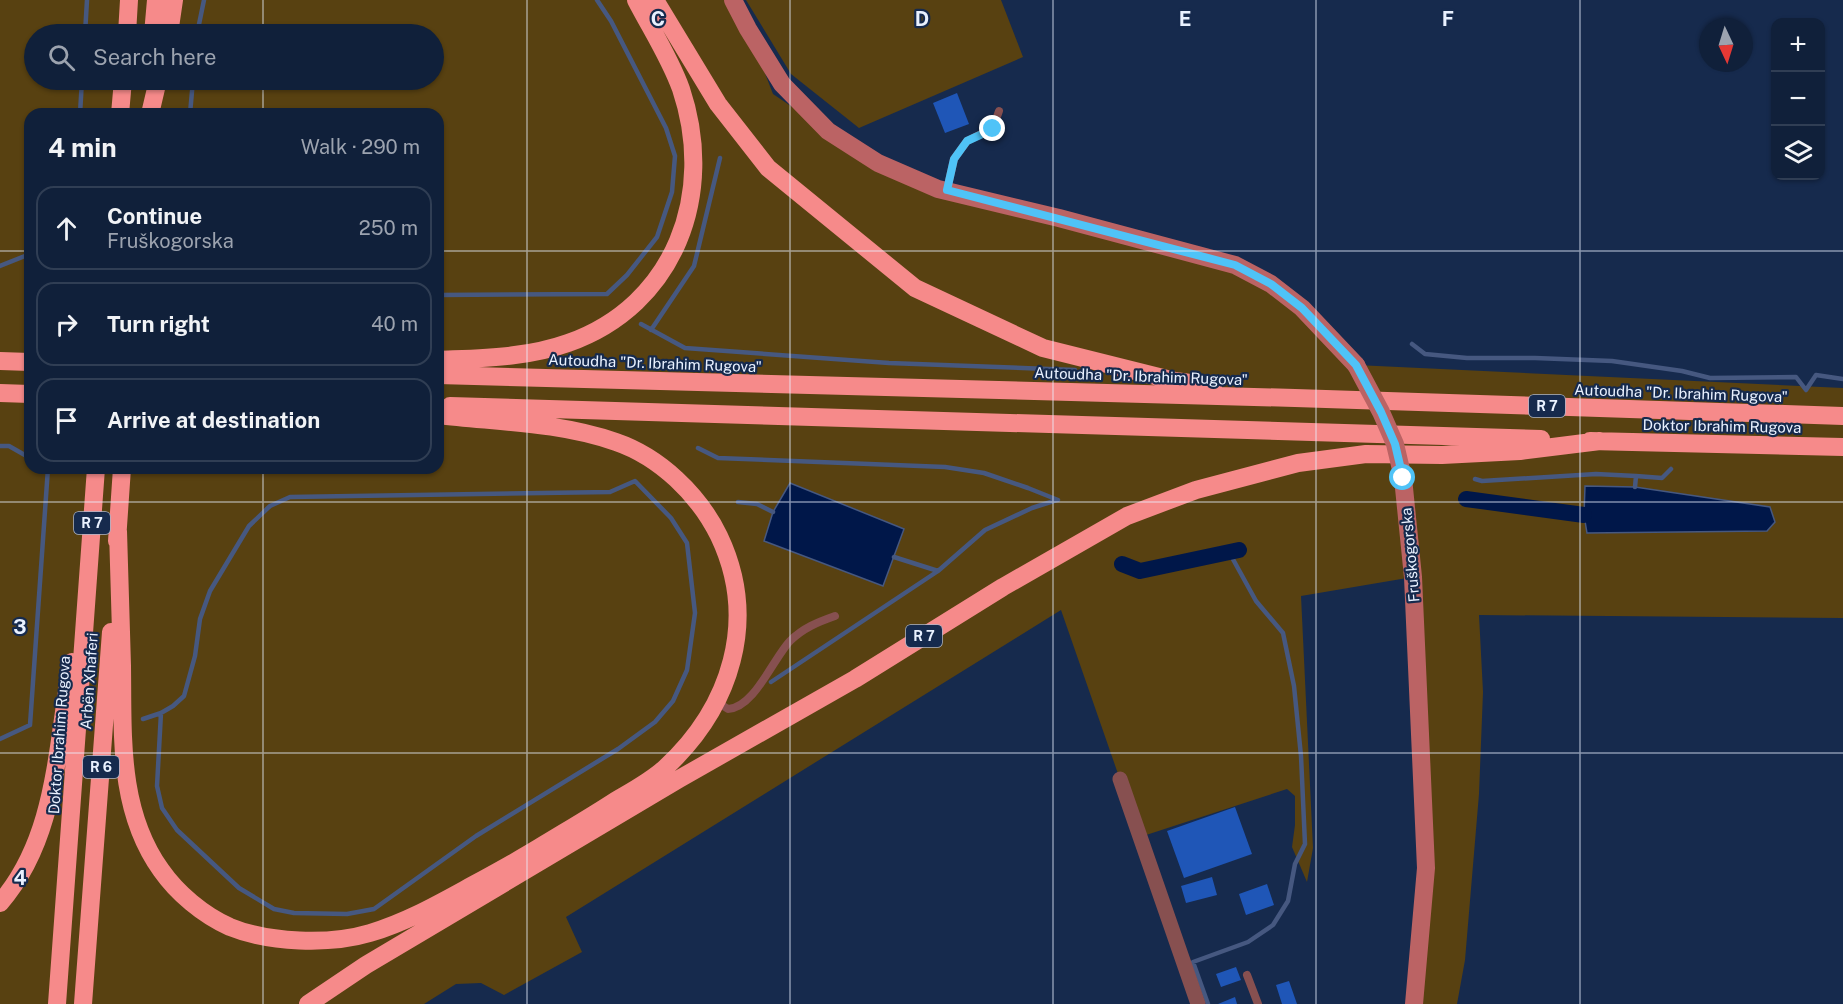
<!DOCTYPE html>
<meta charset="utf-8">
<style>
body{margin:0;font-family:"Public Sans",sans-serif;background:#1e2d45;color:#f1f3f6}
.controls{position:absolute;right:18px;top:18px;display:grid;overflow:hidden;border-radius:12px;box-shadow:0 2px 4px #0004}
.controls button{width:54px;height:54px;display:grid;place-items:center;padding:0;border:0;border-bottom:2px solid #303e54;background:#10203a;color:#f1f3f6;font:30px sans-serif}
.compass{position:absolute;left:1699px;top:18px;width:54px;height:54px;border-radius:50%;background:#10203a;box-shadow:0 2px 4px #0004;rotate:176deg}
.stop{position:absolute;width:18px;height:18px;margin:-14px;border:4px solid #4fc3f7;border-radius:50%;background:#fff}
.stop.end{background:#4fc3f7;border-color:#fff;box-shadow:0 2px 6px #0008}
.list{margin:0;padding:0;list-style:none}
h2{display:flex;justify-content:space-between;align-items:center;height:78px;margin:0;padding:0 24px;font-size:26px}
h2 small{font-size:20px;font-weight:400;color:#9ca3af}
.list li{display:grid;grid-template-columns:39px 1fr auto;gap:18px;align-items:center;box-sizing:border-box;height:84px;margin:0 12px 12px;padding:0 12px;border:2px solid #303e54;border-radius:18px}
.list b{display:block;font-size:22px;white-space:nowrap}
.list p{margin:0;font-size:20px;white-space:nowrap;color:#9ca3af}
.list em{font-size:20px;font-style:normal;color:#9ca3af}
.icon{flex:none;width:33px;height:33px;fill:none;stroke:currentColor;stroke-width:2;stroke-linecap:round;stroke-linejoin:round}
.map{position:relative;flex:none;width:1843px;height:1004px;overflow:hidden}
.search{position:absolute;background:#10203a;box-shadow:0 2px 4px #0004;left:24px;top:24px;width:420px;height:66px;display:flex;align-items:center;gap:15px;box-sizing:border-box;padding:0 21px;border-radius:33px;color:#9ca3af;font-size:22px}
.panel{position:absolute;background:#10203a;box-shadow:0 2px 4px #0004;left:24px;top:108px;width:420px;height:366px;border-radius:18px}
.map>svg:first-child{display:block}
.green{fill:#584111;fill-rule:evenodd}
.water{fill:#001749;stroke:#465880;stroke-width:1.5}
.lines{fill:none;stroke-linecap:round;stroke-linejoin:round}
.stream{stroke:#465880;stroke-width:4.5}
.canal{stroke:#001749;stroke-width:16}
.building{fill:#1f56b7}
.lane{stroke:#875050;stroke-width:8}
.street{stroke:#875050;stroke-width:15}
.secondary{stroke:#bb6364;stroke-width:18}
.highway{stroke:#f68a8a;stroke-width:18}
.secondary-bridge{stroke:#bb6364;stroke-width:18}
.route{stroke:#4fc3f7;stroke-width:8}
.grid{fill:none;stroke:#e9f1ff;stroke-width:1.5;stroke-opacity:0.55}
.labels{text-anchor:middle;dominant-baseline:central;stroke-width:4.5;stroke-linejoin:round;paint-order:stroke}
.shield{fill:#162a4d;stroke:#aab5ca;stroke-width:1.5}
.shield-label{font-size:14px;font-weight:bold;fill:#e9f1ff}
.street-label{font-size:15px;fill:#e9f1ff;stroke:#162a4d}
.grid-label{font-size:20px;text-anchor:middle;font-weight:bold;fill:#e9f1ff;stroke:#162a4d;stroke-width:4.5;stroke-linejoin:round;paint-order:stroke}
</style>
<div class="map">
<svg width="1843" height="1004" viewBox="0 0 1843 1004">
<rect width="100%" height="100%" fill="#162a4d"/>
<path class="green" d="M0,0H733L748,29L773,94L828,131L876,168L1271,284L1356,365L1843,388V618L1479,615L1483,692L1479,794L1465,960L1457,1004H1414L1426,868L1413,577L1301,596L1313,848L1307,882L1292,847L1295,825V796L1287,789L1140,837L1061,610L566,917L582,952L504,995L481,983L456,984L424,1004H0ZM34,34H434V80H34ZM30,114H438V468H30Z
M746,0H1001L1023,57L859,128L791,74Z"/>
<path class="water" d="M790,483L904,529L883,586L764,541L773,512Z
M1585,486L1635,487L1770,507L1775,522L1767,531L1587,533L1584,515Z"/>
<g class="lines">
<path class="stream" d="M85,34L87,0
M197,34L204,0
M80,114L82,80
M190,114L193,80
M0,266L30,254
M438,295L607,294L627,275L657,237L672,192L675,156L666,128L611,21L597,0
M641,324L685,348L889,363L1075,370
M651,330L694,266L720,158
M1412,344L1425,354L1467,358H1535L1612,361L1682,371L1710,378L1796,377L1806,390L1816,375L1843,379
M0,446H9L30,458
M698,448L718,458L945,467L984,473L1028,488L1058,500
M1636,476L1662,478L1671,469
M1475,479L1482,481L1596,474L1636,476L1635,487
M738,502L757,504L773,512
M894,557L938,571L985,530L1032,508L1057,500
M771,682L938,571
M143,719L161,713L173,706L184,696L195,656L200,619L210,591L249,526L270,506L290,497L610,492L635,481L671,518L687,543L695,613L687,670L673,701L655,722L618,749L476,836L374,909L347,914L294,913L274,909L239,888L177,830L162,808L157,786L161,713
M0,739L30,725L48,468
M1208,1004L1193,962L1248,942L1273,925L1288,901L1295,864L1305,844L1301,756L1294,686L1283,633L1256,601L1229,552"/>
<path class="canal" d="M1466,499L1584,515
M1122,564L1140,571L1239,550"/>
</g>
<path class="building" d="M957,93L969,124L945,133L933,103Z
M1235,807L1252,854L1184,878L1167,831Z
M1212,877L1217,895L1186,903L1181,886Z
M1267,884L1274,905L1246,915L1239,894Z
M1236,967L1241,980L1221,987L1216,974Z
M1289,981L1297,1004H1282L1276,985Z
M1235,997L1237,1004H1218Z"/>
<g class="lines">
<path class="lane" d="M947,190L954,159L967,141L993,128L999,111
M717,702L728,709C754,708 773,659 790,641C803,628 818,622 835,616
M1247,975L1258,1004"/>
<path class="street" d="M1120,779L1198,1004"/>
<path class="secondary" d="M733,0L748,29L782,84L828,131L878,163L938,189L1059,218L1235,265L1271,284L1302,308L1356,365
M1403,478L1413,577L1426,868L1414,1004"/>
<path class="highway" d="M655,0L718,104L768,168L915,288L1043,348L1175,381L1213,386
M127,34L129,0
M153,34L156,0
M169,34L174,0
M120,114L123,80
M150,114L158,80
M438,360C482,358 526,358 568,343C676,305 716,193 681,89C670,58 651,29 636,0
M0,361L30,362
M438,375L1295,398L1843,416
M0,393L30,394
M450,406L1541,439
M1590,441L1843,447
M118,531C119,576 121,621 122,666C123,736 118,810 161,870C177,893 203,915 230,927C269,943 330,945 370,933C407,922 440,903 473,885C497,872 521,859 545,844C568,830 592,816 615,801C632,791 651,781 665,768C731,707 759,620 719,536C699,495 660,457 616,442C559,422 497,422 438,415
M117,541L122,468
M0,903C58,836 56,745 72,662
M57,1004L96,468
M83,1004L111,632
M308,1004L366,965L679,779L855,679L1003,587L1127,516L1196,490L1298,463L1366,454L1442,455L1520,451L1600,441"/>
<path class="secondary-bridge" d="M1356,365L1381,412L1395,444L1403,478"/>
</g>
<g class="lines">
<path class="route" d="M993,129L967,141L954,159L947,190L1235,265L1271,284L1302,308L1356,365L1381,412L1395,444L1403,478"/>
</g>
<path class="grid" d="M263,0V34M527,0V1004M790,0V1004M1053,0V1004M1316,0V1004M1580,0V1004M263,80V114M0,251H30M438,251H1843M263,468V1004M0,502H1843M0,753H1843"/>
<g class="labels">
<g class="shield">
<rect x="1529" y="395" width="36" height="22" rx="4.5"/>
<rect x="74" y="512" width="36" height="22" rx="4.5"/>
<rect x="906" y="625" width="36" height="22" rx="4.5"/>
<rect x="83" y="756" width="36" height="22" rx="4.5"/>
</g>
<g class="shield-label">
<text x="1547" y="406">R 7</text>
<text x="92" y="523">R 7</text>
<text x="924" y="636">R 7</text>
<text x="101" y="767">R 6</text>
</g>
<g class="street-label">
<text transform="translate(655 363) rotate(2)">Autoudha "Dr. Ibrahim Rugova"</text>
<text transform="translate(1141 376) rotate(2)">Autoudha "Dr. Ibrahim Rugova"</text>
<text transform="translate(1681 393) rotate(2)">Autoudha "Dr. Ibrahim Rugova"</text>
<text transform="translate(1722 426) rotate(1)">Doktor Ibrahim Rugova</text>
<text transform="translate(1410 555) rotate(-95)">Fruškogorska</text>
<text transform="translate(89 681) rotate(-86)">Arbën Xhaferi</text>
<text transform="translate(59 735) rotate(-86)">Doktor Ibrahim Rugova</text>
</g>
</g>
<g class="grid-label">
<text x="658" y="26">C</text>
<text x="922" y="26">D</text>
<text x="1185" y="26">E</text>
<text x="1448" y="26">F</text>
<text x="20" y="634">3</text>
<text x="20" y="885">4</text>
</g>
</svg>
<div class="controls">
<button>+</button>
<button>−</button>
<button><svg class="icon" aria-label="layers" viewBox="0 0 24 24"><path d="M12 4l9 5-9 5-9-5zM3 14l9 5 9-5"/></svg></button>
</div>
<svg class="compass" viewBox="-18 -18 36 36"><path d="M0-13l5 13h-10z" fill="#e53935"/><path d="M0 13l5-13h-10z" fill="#9ca3af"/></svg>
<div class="stop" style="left:1403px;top:478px"></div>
<div class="stop end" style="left:993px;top:129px"></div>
<div class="search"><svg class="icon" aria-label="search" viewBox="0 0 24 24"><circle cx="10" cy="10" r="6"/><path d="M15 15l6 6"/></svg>Search here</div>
<section class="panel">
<h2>4 min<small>Walk · 290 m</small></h2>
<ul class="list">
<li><svg class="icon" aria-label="ahead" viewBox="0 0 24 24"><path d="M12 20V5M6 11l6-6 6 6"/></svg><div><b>Continue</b><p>Fruškogorska</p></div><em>250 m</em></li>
<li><svg class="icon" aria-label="right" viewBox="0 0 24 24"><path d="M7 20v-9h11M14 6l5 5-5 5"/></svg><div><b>Turn right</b></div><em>40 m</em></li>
<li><svg class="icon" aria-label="arrive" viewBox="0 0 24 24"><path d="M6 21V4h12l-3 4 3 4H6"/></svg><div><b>Arrive at destination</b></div></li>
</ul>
</section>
</div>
